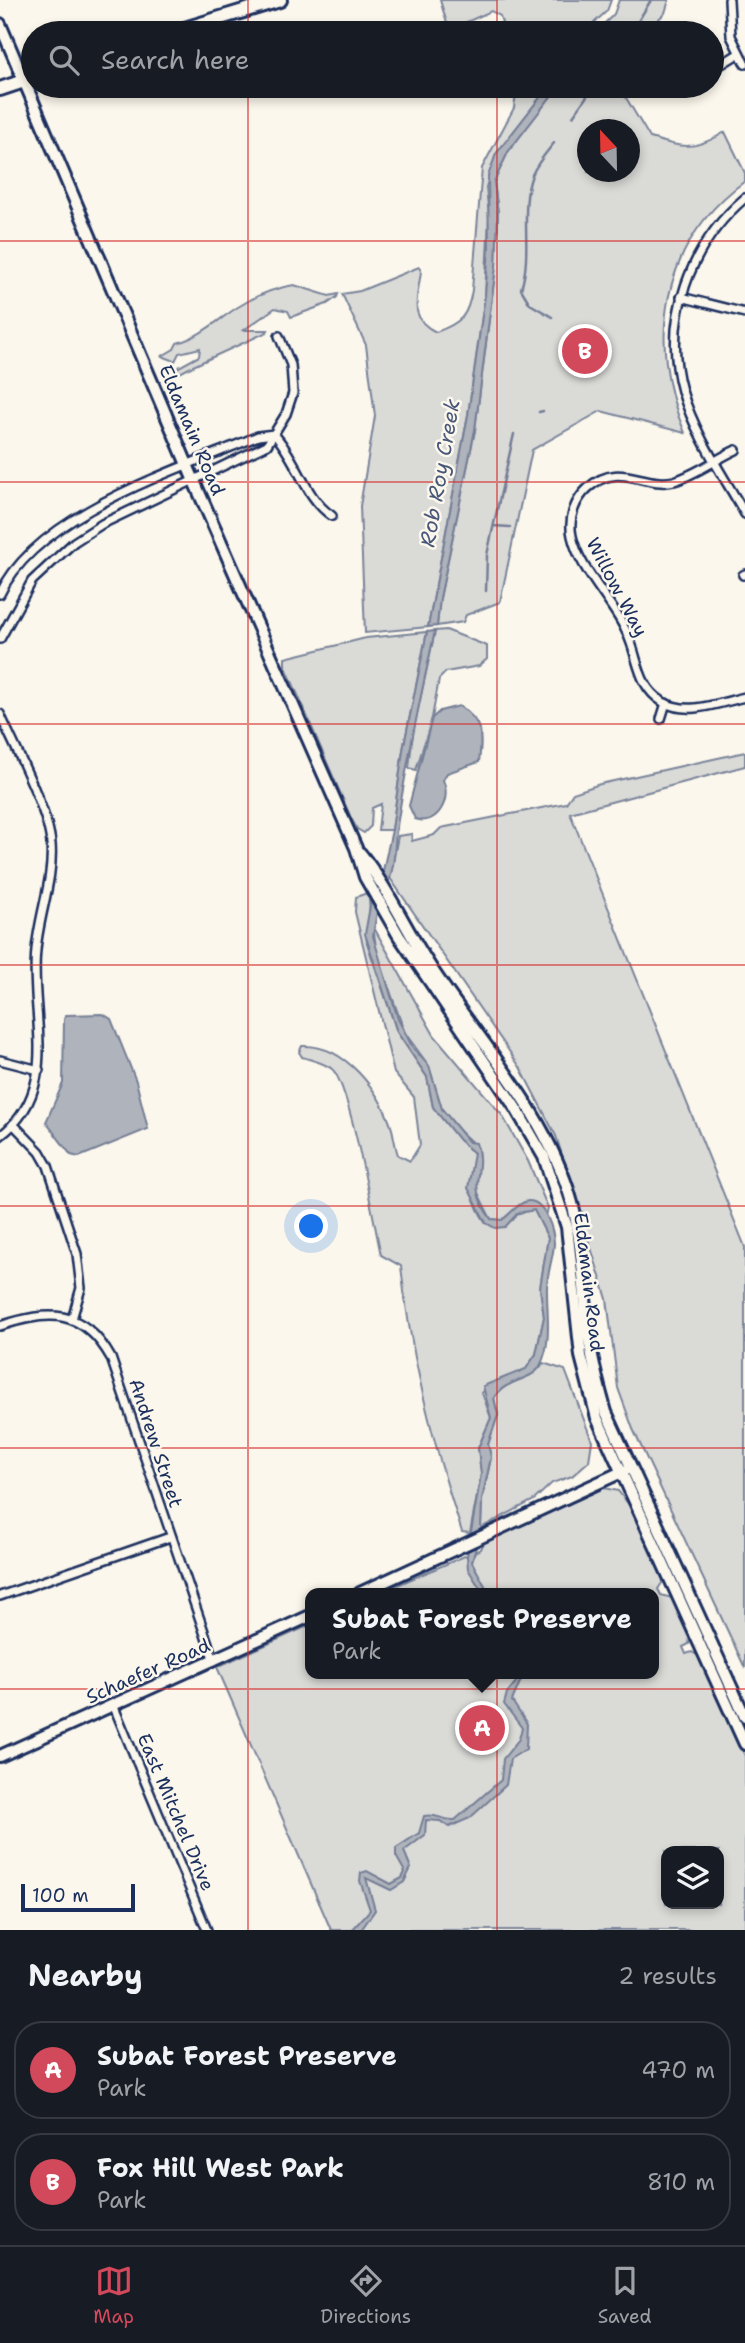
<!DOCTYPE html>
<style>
body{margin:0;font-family:"Shantell Sans",sans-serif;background:#20242c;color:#f1f3f6}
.controls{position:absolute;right:21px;bottom:21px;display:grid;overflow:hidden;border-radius:14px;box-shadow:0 4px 10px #0003}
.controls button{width:63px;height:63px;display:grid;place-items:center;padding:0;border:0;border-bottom:2px solid #363941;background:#171b24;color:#f1f3f6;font:35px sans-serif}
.compass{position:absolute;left:577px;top:119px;width:63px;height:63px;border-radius:50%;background:#171b24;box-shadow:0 4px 10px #0003;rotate:338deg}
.scale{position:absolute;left:21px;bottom:18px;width:114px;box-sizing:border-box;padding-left:7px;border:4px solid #1b2f5e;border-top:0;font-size:19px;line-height:24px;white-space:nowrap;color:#1b2f5e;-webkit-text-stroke:5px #fbf7ec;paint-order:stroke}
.you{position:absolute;left:312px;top:1227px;width:24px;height:24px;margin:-18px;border:5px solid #fff;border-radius:50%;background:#1a73e8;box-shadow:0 0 0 10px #1a73e833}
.badge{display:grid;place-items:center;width:46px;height:46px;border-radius:50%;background:#d1495b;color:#fff;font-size:23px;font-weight:700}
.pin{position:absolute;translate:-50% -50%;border:4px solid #fff;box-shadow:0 2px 7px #0006}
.popup{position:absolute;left:305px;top:1588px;width:354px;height:91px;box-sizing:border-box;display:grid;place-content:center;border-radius:14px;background:#171b24;filter:drop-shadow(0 2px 5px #0005);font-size:23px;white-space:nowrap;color:#9ea1a6}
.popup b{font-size:26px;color:#f1f3f6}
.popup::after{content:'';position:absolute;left:50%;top:100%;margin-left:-14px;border:14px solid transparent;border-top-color:#171b24}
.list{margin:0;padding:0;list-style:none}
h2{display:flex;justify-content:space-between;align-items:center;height:91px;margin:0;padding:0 28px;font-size:30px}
h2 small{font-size:23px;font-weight:400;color:#9ea1a6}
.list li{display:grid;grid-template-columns:46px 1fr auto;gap:21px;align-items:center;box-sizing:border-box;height:98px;margin:0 14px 14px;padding:0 14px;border:2px solid #363941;border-radius:28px}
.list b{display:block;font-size:26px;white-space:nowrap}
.list p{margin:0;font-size:23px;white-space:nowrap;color:#9ea1a6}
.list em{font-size:23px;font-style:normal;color:#9ea1a6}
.icon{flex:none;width:38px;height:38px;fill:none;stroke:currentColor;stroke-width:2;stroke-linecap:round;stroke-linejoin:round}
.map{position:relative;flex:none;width:745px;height:1930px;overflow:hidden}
.search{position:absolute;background:#171b24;box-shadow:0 4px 10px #0003;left:21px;right:21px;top:21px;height:77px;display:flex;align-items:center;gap:18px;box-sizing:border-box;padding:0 24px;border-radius:38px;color:#9ea1a6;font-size:26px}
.sheet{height:315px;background:#171b24}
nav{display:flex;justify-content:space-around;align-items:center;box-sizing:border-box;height:98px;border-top:2px solid #363941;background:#171b24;font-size:19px;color:#9ea1a6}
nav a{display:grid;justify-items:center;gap:4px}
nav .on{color:#d1495b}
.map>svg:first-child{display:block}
.green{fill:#dadad7;stroke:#7a849a;stroke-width:2;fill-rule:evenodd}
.water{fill:#afb3bb;stroke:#747e96;stroke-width:2}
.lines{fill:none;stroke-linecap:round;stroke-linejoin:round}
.stream{stroke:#747e96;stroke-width:2.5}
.street-casing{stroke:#1b2f5e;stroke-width:12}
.secondary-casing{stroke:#1b2f5e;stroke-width:16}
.primary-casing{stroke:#1b2f5e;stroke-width:18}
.street{stroke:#fbf7ec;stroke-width:7}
.secondary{stroke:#fbf7ec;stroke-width:10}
.primary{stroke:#fbf7ec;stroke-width:12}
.grid{fill:none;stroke:#d62828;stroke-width:2;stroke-opacity:0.55}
.labels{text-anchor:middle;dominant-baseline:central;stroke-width:5;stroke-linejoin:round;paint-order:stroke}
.street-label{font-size:19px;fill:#1b2f5e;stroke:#fbf7ec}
.water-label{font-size:21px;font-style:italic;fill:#47577a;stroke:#fbf7ec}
</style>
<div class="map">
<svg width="745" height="1930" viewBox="0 0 745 1930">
<rect width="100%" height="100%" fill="#fbf7ec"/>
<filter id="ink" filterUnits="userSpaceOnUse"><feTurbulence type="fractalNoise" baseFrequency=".0143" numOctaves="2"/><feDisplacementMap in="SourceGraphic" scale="14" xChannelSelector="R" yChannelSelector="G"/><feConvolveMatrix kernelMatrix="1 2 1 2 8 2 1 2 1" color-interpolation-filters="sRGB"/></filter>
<g filter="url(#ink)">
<path class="green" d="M440,0H611L607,11L583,33H505L500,16L491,11L449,30Z
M619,0H669L665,13L644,33H595L614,14Z
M517,86H549L496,154L486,187L489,217L485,295L468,415L428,627L365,633L360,506L375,416L366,345L342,294L360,291L419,267L421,271C418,298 407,318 436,332C461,323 468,316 472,290L482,168L514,108Z
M559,86H619L650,138C684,148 694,151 725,132L745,173V181C661,242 646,343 685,433L601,411L532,450L500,602L466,615L463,622L437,626L440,598L475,430L487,335L496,266L498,213L494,182L508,152ZM588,130H630V172H588Z
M294,285L329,296L338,294L337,297L327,304L291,317L288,311L275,308L244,330H268L267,332L191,367L178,374L177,368L199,356L200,348L179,353L175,361L162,356L174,349L177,343C200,337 219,319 238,307C255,296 274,288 294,285Z
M446,630L487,646V659L479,666L446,672L439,679L432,718L416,770L409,768L413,732L435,631Z
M427,632L403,750L392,830H378L381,804L372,808L371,826L364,833L357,829L351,818L285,665V658L366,638Z
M745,752V766L570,813L745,1247V1668L633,1429L618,1388L607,1299L556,1136L520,1067L390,878L398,836L412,834V841L434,835L441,828L566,803L573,793L600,784Z
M367,893C374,908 364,926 367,943L397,1032L427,1077L433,1107L459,1140L474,1153C475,1185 466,1194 486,1223L513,1220L518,1213L534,1210L548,1238L540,1288L544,1317L536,1354L526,1369L489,1385L482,1393L491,1418L478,1448L481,1474L470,1533L462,1532C434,1447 410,1355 401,1266L381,1255C374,1224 350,1084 332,1069C325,1063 311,1060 302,1057L299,1052L302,1046C345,1044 380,1091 392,1129C394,1137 395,1146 398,1155L410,1161L420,1145L414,1097L394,1073L355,912L356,897Z
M373,926L434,1035L502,1115L528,1161L548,1208L546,1216L536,1204L514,1210L502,1220L491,1219L474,1185L479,1162L478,1148L452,1124L442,1109L429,1066L405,1033L377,954Z
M543,1363L565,1370L592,1441L589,1461L572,1476L552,1483L534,1500L481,1528L482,1500L491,1458L488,1445L498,1415L494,1398C506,1378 532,1382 543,1363Z
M604,1488L618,1491L630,1506L664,1580L658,1589L661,1595L672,1598L690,1638L689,1644L683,1647L686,1654L692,1652L700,1657L745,1756V1930H331L217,1667L310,1625V1674H654V1593H379L481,1549L484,1542ZM666,1851H719V1904H666Z"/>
<path class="water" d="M549,86H559L508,152L494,182L498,213L496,266L487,335L475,430L440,598L437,626L428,627L468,415L485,295L489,249L488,176L496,154Z
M435,631C420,698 406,765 396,833C394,852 395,868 387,886L382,875L392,830L403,750L427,632Z
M459,706C484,721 482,737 479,762L447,773L443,780C452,798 438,827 415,819L409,806L432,718L440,711Z
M371,901L377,912L373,936L398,1019L413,1048L429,1066L442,1109L469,1142L476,1143C487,1173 464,1183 491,1219L502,1220C510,1215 518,1202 528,1201C545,1200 554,1231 554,1244C553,1260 546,1275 547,1292C547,1317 552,1343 540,1366C533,1381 506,1378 494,1398L498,1415L488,1444L491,1457L482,1500L481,1528L472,1562L489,1593H483L468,1569L467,1556L481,1474L478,1448L491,1418L483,1386L526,1369L536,1354L544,1317L540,1288L548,1238L534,1210L518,1213L505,1227L495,1228L486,1223L468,1188L474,1153L459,1140L433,1107L427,1077L397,1032L365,934Z
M103,1014L111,1019L136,1081L148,1129L79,1157L71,1155L46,1122L63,1083L64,1019L66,1015Z
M513,1674L523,1675L512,1701L527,1724L526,1749L510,1759L506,1785L470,1818L449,1827L440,1821L426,1820L425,1835L404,1851L411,1868L404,1882L391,1890L366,1878L375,1910L361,1930H352L370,1910L360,1881L361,1873L367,1871L391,1884L402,1878L405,1872L396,1856V1848L419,1833L424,1816C436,1813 443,1821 455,1820L501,1780L503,1759L519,1739L522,1728L504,1704L507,1693L516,1682Z"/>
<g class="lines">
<path class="stream" d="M631,33L651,0
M573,116L594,86
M552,317L530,304L521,289C533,252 519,210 532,175C537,163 546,153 554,143
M539,412L543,411
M494,526L510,527
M486,591L487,555L514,434"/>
<defs>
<path id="street" d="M729,0L731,36L745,64
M712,70L738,54
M745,198C690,245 662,320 682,391C695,435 723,475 745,514
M681,297L745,313
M274,434C298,460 304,497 332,516
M736,450C716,459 695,475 674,481C643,488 619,460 588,488C575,500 568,518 572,536C580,573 618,605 631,643C639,665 640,688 663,702C688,716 718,703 745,697
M743,575L745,574
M0,594C37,513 181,469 258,436L274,434
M0,639L32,581L74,542L102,524L267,445L286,414L293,393L291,365L279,336
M0,714C14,746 49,812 51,844C54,878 39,915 36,950C29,1014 63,1089 0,1136
M661,719L666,703
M0,1060L39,1070
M13,1124L40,1152L48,1166L77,1254L81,1288L72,1319
M0,1326C49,1310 83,1308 111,1358L214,1661
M0,1596L170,1537
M114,1707L207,1930"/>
<path id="secondary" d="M0,24L194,481L356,848L365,877L399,936L515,1107L544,1157L567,1227L581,1356L597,1418L745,1744
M360,853C389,889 407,932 433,971C482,1045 548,1115 572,1203C583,1244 583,1287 588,1329C591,1358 598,1385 606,1412L745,1717
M360,1593L626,1470
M0,1756L310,1616"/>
<path id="primary" d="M171,33L280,0
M0,89L33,78"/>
</defs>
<use href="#street" class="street-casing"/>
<use href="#secondary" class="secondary-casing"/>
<use href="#primary" class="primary-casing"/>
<use href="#street" class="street"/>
<use href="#secondary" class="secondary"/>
<use href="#primary" class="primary"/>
</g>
</g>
<path class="grid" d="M248,0V33M497,0V33M248,86V1930M497,86V1930M0,241H745M0,482H745M0,724H745M0,965H745M0,1206H745M0,1448H745M0,1689H745"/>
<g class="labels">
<g class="street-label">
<text transform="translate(192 430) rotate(67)">Eldamain Road</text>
<text transform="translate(617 587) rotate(62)">Willow Way</text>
<text transform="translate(589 1282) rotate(83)">Eldamain Road</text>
<text transform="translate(156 1443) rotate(72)">Andrew Street</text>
<text transform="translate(148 1671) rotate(-24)">Schaefer Road</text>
<text transform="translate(176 1812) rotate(67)">East Mitchel Drive</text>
</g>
<g class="water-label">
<text transform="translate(440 473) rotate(-80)">Rob Roy Creek</text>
</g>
</g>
</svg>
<div class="controls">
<button><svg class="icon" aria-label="layers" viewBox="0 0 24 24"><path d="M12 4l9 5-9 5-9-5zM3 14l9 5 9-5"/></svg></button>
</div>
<svg class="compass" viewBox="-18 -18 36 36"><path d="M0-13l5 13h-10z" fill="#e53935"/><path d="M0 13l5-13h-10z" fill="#9ea1a6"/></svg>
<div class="scale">100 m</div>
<div class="you"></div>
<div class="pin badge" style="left:482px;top:1728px">A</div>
<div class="popup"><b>Subat Forest Preserve</b>Park</div>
<div class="pin badge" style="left:585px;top:351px">B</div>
<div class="search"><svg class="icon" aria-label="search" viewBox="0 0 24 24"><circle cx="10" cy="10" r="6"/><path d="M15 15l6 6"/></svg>Search here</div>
</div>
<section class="sheet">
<h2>Nearby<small>2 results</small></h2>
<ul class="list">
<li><span class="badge">A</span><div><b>Subat Forest Preserve</b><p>Park</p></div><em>470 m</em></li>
<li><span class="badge">B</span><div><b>Fox Hill West Park</b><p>Park</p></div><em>810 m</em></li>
</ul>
</section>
<nav>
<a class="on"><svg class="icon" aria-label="map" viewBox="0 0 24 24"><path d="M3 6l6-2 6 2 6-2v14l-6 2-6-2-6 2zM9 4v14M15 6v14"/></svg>Map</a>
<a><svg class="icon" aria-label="directions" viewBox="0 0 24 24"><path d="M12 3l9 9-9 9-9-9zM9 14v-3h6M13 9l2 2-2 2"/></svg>Directions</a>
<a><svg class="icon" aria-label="saved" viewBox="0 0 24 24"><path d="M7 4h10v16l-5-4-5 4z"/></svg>Saved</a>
</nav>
